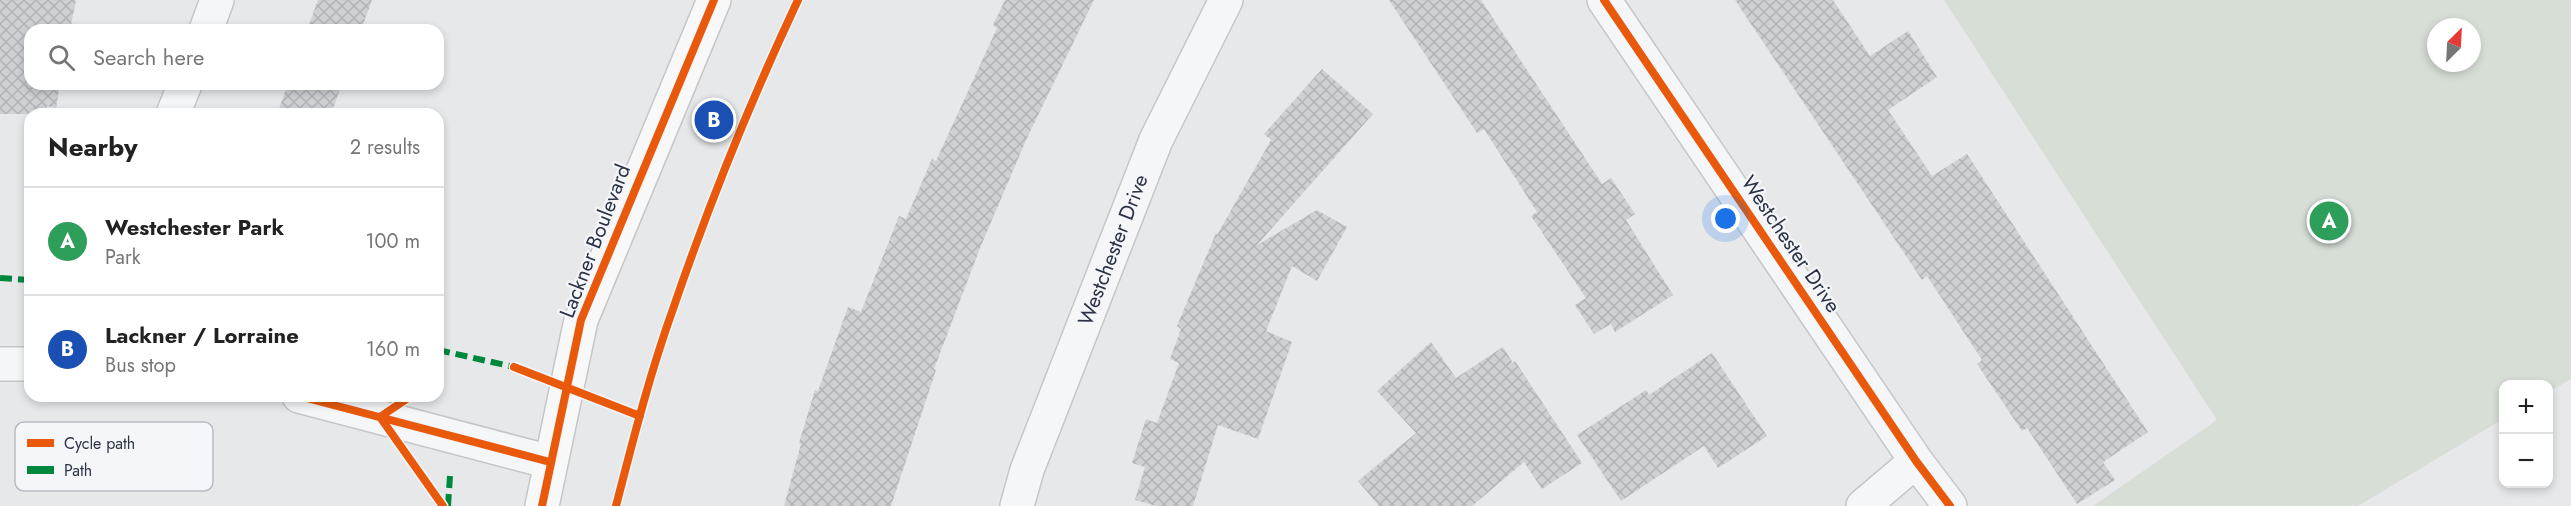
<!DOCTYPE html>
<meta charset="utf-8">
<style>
body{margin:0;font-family:Jost,sans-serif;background:#f2f2f2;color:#222}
.controls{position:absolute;right:18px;bottom:18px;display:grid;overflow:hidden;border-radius:12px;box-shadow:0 3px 9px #0003}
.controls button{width:54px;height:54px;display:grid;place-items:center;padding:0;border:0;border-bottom:2px solid #e0e0e0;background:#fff;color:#222;font:30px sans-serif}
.compass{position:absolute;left:2427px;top:18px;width:54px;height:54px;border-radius:50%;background:#fff;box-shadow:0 3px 9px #0003;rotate:24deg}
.you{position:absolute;left:1726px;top:219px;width:21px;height:21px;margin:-15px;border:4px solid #fff;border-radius:50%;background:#1a73e8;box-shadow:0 0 0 9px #1a73e833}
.badge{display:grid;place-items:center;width:39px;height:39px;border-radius:50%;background:#6c737f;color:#fff;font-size:20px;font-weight:700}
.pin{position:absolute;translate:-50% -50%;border:3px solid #fff;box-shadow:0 2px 6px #0006}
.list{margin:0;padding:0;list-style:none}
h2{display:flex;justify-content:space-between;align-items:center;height:78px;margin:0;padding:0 24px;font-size:26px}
h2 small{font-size:20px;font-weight:400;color:#767676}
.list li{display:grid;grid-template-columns:39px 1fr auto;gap:18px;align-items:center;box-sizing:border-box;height:108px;padding:0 24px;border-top:2px solid #e0e0e0}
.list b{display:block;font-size:22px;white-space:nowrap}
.list p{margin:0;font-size:20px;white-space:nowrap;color:#767676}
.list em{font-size:20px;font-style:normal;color:#767676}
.icon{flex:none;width:33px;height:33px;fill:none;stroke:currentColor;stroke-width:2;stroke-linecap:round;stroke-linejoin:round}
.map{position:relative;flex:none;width:2571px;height:506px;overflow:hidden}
.search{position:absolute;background:#fff;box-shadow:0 3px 9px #0003;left:24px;top:24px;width:420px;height:66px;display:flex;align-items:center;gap:15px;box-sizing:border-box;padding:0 21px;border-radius:18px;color:#767676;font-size:22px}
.panel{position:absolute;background:#fff;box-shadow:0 3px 9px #0003;left:24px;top:108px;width:420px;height:294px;border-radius:18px}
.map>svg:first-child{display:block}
.park{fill:#d6ded6;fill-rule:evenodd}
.building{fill:url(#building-cross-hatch)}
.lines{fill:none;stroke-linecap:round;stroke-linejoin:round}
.minor-casing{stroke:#c4c6c8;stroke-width:36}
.tertiary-casing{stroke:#c4c6c8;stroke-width:36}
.secondary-casing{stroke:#c4c6c8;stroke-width:36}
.minor{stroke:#f5f6f7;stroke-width:33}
.tertiary{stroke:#f5f6f7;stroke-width:33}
.secondary{stroke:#f8f8f8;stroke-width:33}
.quiet{stroke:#00873e;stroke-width:6;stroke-dasharray:12 6;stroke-linecap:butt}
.cycleway-casing{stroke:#f4f6f9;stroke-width:11}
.cycleway{stroke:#e8590c;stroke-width:8}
.labels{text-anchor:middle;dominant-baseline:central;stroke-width:4.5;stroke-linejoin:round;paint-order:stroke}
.street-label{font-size:21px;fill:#2b3445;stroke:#f4f6f9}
.key{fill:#f4f6f9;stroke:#b8bcc3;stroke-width:1.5}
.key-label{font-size:16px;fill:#2b3445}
</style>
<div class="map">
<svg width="2571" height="506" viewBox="0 0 2571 506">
<defs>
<pattern id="building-cross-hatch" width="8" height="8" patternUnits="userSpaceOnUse" patternTransform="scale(1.5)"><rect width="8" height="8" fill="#ced0d3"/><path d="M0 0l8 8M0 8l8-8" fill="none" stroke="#b1b3b6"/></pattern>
</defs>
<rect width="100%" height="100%" fill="#e6e8ea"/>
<path class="park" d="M1944,0H2571V379L2549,392L2548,384H2504L2503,419L2358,506H2093L2217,420ZM2436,27H2472V63H2436Z"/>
<path class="building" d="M0,0H76L70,30H30V84H60L56,108L47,106L45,114H0Z
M318,0H372L361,30H307Z
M1005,0H1094L1027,138L980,248L934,369L936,370L891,506H784L801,444L799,443L815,390L818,391L848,307L861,312L899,216L906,219L932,159L936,161L997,28L993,25Z
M1389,0H1481L1602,184L1611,178L1635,214L1626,220L1673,295L1615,332L1611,324L1594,334L1575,305L1586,298L1531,216L1537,212L1484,129L1477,133Z
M1735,0H1833L1870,56L1908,31L1937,77L1888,110L1932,176L1967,154L2148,432L2103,462L2115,480L2077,504L2027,428L2022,431L1977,364L1982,360L1927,276L1922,280Z
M1322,69L1373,114L1257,245L1317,210L1347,227L1317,281L1292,266L1266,331L1292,342L1258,439L1218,425L1193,506H1156L1135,500L1145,467L1132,463L1146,419L1157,423L1179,363L1170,359L1181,329L1177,326L1216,233L1217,235L1271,140L1264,134Z
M288,84H342L331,114H277Z
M1431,342L1456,378L1503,347L1513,363L1515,361L1582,463L1542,489L1524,462L1472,506H1379L1358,481L1416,433L1377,391Z
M1712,353L1767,436L1718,468L1704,446L1621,501L1577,435L1646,390L1649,395Z"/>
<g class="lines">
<defs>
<path id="minor" d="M1604,0L1916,461L1950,506
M206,30L217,0
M173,114L185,84
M1017,506L1027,470L1156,140L1226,0
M1863,506L1916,461"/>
<path id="tertiary" d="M0,364H30
M299,396L550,462"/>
<path id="secondary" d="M542,506L581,320L714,0"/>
</defs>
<use href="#minor" class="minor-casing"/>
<use href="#tertiary" class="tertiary-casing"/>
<use href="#secondary" class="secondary-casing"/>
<use href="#minor" class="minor"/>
<use href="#tertiary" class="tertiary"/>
<use href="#secondary" class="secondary"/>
<path class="quiet" d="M0,278L30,280
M438,350L514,367
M448,506L450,476"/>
<defs>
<path id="cycleway" d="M1604,0L1916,461L1950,506
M514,367L640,416
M299,396L550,462
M411,396L380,417L443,506
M542,506L581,320L714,0
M616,506C633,440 650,373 673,309C709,204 751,100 798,0"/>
</defs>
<use href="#cycleway" class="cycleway-casing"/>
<use href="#cycleway" class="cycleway"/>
</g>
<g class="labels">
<g class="street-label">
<text transform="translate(595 241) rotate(-69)">Lackner Boulevard</text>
<text transform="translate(1791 244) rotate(56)">Westchester Drive</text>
<text transform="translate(1113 250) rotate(-69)">Westchester Drive</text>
</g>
</g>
<rect x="15" y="422" width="198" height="69" rx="9" class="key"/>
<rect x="27" y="439" width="27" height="8" fill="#e8590c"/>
<rect x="27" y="466" width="27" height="8" fill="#00873e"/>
<g class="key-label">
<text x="64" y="449">Cycle path</text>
<text x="64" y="476">Path</text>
</g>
</svg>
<div class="controls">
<button>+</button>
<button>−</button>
</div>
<svg class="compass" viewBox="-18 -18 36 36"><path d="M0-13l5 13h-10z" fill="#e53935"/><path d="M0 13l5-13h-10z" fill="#767676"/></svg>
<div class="you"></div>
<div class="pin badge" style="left:2329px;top:221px;background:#2e9e5b">A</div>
<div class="pin badge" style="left:714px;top:120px;background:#1a4fb4">B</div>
<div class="search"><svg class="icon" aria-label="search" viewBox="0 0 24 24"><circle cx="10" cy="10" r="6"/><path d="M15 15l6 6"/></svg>Search here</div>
<section class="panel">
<h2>Nearby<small>2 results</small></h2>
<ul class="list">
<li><span class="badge" style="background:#2e9e5b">A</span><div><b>Westchester Park</b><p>Park</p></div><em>100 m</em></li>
<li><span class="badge" style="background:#1a4fb4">B</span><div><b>Lackner / Lorraine</b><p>Bus stop</p></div><em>160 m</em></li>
</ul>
</section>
</div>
